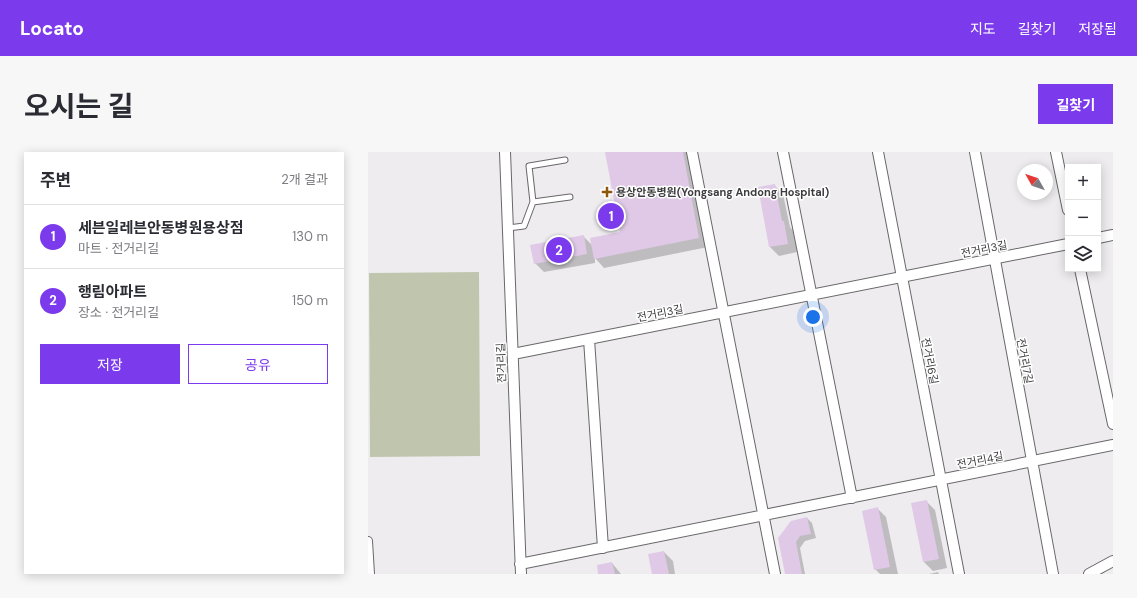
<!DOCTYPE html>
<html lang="ko">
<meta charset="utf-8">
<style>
body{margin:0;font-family:"DM Sans","Noto Sans KR",sans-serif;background:#f7f7f7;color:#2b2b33}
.controls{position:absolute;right:12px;top:12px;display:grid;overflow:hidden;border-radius:0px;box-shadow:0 2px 10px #0003}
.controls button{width:36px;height:36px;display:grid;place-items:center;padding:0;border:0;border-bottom:1px solid #e1e1e2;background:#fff;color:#2b2b33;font:20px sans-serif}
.compass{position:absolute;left:649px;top:12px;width:36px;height:36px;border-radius:50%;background:#fff;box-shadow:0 2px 10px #0003;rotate:310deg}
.you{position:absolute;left:445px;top:165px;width:14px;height:14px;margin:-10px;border:3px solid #fff;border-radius:50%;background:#1a73e8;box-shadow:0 0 0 6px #1a73e833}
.badge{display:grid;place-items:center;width:26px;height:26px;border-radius:50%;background:#7c3aed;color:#fff;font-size:13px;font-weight:700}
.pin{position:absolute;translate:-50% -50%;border:2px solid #fff;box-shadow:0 1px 4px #0006}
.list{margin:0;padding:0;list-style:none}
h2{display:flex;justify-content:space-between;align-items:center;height:52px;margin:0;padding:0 16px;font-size:17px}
h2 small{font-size:13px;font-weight:400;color:#7c7c81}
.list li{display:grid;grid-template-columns:26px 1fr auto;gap:12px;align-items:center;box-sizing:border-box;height:64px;padding:0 16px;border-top:1px solid #e1e1e2}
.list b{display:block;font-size:15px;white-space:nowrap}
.list p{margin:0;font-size:13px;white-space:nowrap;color:#7c7c81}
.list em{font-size:13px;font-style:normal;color:#7c7c81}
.actions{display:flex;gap:8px;padding:12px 16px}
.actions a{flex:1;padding:9px 0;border:1px solid #7c3aed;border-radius:0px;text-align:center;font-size:14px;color:#7c3aed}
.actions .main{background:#7c3aed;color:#fff}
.icon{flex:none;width:22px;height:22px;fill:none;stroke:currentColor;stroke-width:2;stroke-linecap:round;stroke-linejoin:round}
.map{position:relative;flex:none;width:745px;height:422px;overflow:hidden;border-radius:0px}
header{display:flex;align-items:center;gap:24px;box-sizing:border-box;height:56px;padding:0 20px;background:#7c3aed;color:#fff}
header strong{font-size:19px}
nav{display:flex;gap:22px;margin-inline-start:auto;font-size:14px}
.intro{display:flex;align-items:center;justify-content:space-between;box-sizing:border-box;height:96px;padding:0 24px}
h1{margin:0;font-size:28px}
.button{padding:10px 18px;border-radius:0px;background:#7c3aed;color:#fff;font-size:14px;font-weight:700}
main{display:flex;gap:24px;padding:0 24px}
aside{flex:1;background:#fff;border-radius:0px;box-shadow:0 2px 10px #0003}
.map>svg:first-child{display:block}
.green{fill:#c0c6ae}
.shadow{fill:#0003}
.building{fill:#dfc9e7}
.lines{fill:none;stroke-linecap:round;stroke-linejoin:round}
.service-casing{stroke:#69676a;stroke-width:7}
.pedestrian-casing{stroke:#69676a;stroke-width:10}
.minor-casing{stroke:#69676a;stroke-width:12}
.service{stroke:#fff;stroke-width:5}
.pedestrian{stroke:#fff;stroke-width:8}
.minor{stroke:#fff;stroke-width:10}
.poi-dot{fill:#8e570d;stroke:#fff;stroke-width:1.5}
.labels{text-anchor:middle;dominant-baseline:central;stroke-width:3;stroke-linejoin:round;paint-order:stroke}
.poi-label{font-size:11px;font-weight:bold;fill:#3c3b3d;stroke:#fff;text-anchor:start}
.street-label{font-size:11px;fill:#3c3b3d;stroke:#fff}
</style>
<header>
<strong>Locato</strong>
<nav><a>지도</a><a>길찾기</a><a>저장됨</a></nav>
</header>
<div class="intro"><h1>오시는 길</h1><a class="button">길찾기</a></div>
<main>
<aside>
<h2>주변<small>2개 결과</small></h2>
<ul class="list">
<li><span class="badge">1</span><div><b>세븐일레븐안동병원용상점</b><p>마트 · 전거리길</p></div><em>130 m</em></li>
<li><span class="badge">2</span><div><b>행림아파트</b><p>장소 · 전거리길</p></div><em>150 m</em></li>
</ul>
<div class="actions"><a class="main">저장</a><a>공유</a></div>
</aside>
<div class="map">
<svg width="745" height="422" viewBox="0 0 745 422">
<rect width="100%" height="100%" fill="#eeecef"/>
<path class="green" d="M111,120L112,304L2,305L1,121Z"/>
<path class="shadow" d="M238,0H321L340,95L236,116L227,106V111L176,120L167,111L215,84L224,93L253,81Z
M406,33L415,42L422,75L425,79L429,100L411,104L402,95Z
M558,349L567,358L579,416L565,419L556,410Z
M509,356L518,365L530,422H512L507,417Z
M439,366L444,371L448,386L437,389L432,396L437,422H418L411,387Z
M296,400L305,409L307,422H285Z
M244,411L253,422H231Z
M570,420L571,422H561Z"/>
<path class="building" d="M237,0H315L331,86L226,107L222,86L252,80Z
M407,32L414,69H416L420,92L401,95L390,35Z
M216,83L219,102L166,112L162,93Z
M559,348L571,407L555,410L543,351Z
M510,355L522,415L506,418L494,359Z
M439,365L443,382L432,384L428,390L434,422H417L410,386L423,369Z
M296,399L301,422H284L280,402Z
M244,410L247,422H230L229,413Z"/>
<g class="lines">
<defs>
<path id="service" d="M165,50L202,45
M140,76L156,74L165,50L161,14L197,8"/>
<path id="pedestrian" d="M0,389L2,422"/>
<path id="minor" d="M137,0L153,422
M324,0L407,422
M415,0L484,346
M510,0L591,422
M607,0L685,422
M688,0L700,58
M730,86L745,83
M712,117L745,272
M221,187L235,396
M145,202L700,92
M152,412L745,293
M721,422L745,409"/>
</defs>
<use href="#service" class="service-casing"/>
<use href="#pedestrian" class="pedestrian-casing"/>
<use href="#minor" class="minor-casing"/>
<use href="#service" class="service"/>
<use href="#pedestrian" class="pedestrian"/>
<use href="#minor" class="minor"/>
</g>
<path class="poi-dot" d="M237 34h4v4h4v4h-4v4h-4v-4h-4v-4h4z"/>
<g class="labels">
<g class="poi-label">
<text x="248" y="40">용상안동병원(Yongsang Andong Hospital)</text>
</g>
<g class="street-label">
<text transform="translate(616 97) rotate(-11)">전거리3길</text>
<text transform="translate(292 161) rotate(-11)">전거리3길</text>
<text transform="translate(562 209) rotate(79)">전거리6길</text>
<text transform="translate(657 209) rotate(79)">전거리7길</text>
<text transform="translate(133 211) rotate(-92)">전거리길</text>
<text transform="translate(612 308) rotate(-11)">전거리4길</text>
</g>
</g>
</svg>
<div class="controls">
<button>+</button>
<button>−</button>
<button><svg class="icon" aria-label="layers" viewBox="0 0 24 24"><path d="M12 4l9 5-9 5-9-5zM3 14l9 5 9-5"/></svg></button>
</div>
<svg class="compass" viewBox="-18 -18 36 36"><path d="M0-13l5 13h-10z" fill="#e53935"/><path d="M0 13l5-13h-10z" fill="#7c7c81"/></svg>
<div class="you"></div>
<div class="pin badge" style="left:243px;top:64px">1</div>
<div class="pin badge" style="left:191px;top:98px">2</div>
</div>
</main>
